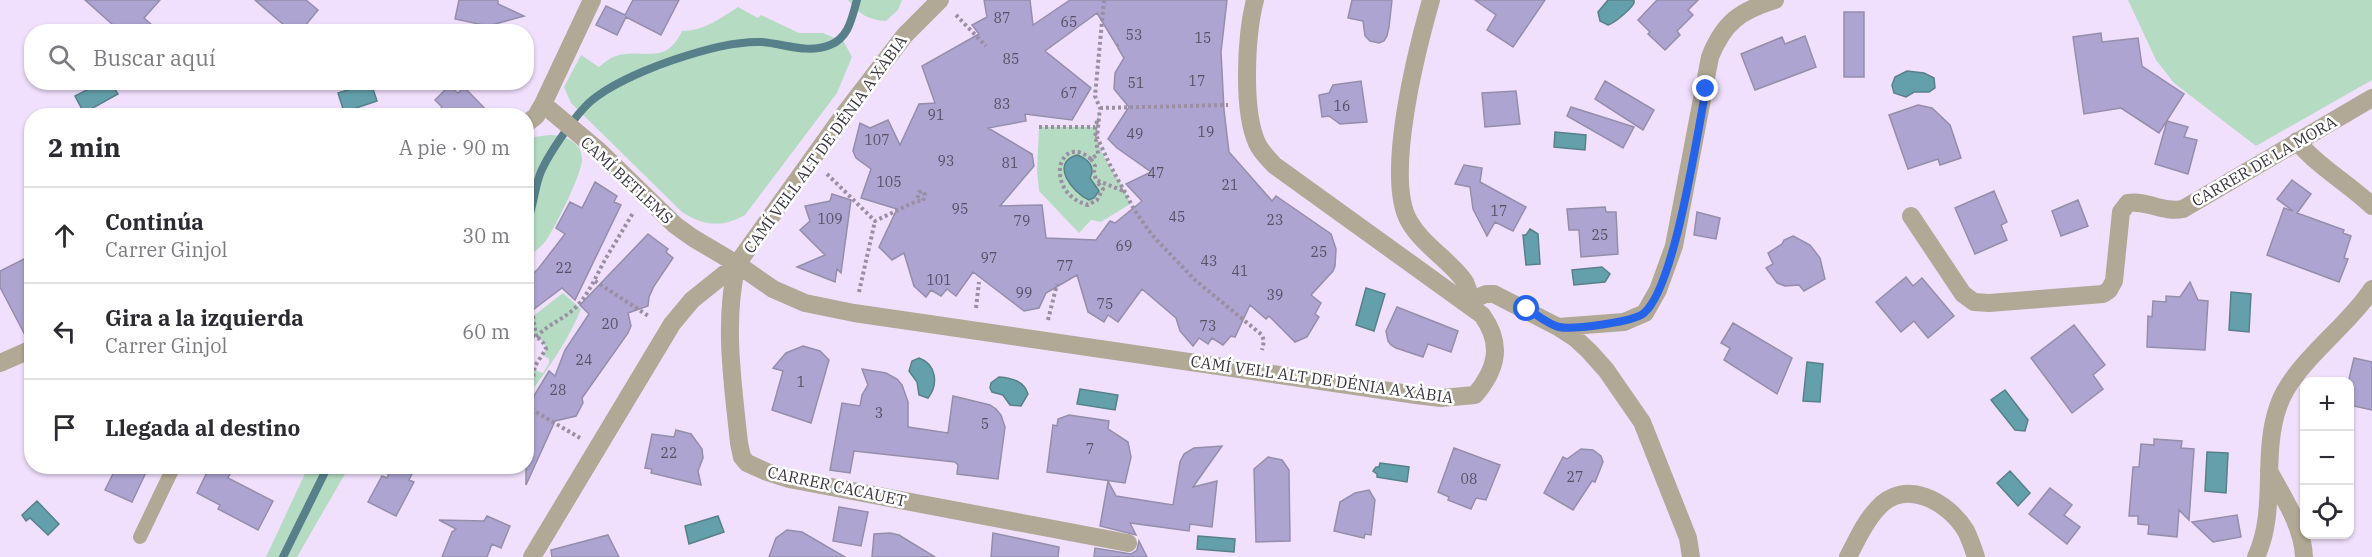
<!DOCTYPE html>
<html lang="es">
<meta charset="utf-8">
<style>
body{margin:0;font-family:"IBM Plex Serif",serif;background:#f2f2f3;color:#2b2b33}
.controls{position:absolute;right:18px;bottom:18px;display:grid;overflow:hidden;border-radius:12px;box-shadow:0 2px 4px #0004}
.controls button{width:54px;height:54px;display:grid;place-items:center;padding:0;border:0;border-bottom:2px solid #e1e1e2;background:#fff;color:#2b2b33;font:30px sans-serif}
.stop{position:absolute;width:18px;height:18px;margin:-14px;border:4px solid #2563eb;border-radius:50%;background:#fff}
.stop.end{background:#2563eb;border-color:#fff;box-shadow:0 2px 6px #0008}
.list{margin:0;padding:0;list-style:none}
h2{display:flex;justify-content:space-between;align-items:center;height:78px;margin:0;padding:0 24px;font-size:26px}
h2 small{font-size:20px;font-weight:400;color:#7c7c81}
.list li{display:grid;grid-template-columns:39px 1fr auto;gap:18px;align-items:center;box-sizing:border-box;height:96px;padding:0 24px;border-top:2px solid #e1e1e2}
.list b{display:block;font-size:22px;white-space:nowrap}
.list p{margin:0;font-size:20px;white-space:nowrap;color:#7c7c81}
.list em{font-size:20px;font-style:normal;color:#7c7c81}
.icon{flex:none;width:33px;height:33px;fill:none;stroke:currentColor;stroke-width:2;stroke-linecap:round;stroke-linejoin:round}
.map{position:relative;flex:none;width:2372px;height:557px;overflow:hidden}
.search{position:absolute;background:#fff;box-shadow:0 2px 4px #0004;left:24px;top:24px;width:510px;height:66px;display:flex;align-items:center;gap:15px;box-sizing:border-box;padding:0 21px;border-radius:24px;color:#7c7c81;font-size:22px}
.panel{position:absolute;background:#fff;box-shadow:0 2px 4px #0004;left:24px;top:108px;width:510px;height:366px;border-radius:24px}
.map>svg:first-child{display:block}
.green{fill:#b6dbc3}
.water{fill:#64a0ac;stroke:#57808b;stroke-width:1.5}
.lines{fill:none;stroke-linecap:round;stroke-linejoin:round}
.stream{stroke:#57808b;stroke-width:8}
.building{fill:#ada4d1;stroke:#948eab;stroke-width:1.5;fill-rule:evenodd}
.path{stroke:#9a8ea3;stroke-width:4;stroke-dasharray:3 3;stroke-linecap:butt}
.lane{stroke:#b1a895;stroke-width:14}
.street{stroke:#b1a895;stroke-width:18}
.route{stroke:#2563eb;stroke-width:8}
.labels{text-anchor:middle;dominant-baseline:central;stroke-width:5;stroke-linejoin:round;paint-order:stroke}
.number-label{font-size:14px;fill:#575064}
.street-label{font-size:16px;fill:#3a343f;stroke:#fff}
</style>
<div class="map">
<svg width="2372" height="557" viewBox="0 0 2372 557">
<rect width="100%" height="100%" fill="#f1e0fd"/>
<path class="green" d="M848,0H902L898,10L886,21C868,20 859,14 848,0Z
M2128,0H2372V80L2256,146L2174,83L2156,60Z
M738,7L758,18L761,15L799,33H823L844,42L852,57L837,93L745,215C723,228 703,226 682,212L571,103L564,87L581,55L599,67C605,62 611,57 619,55C647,49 666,65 682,31C704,31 719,19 738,7Z
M1100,108C1099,117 1096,129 1097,138C1102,162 1123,181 1130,204L1101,222L1091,220L1079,233L1039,191L1037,170L1039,127H1095Z
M549,135C564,135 582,142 582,159C582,174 556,225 547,239C542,247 533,252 527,258V138Z
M563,293L581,309C568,341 548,369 527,397V384L533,377L534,370L543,373L549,363V359L543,355L546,349C543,339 536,335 527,336V321Z
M308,467H349L297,557H266Z"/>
<path class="water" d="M1608,0H1634V3C1631,9 1615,23 1608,25L1600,21L1598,12Z
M1907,71L1924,73L1934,78L1935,88L1929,92H1914L1906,97L1894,93L1892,85L1895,77Z
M100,83H111L118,94L84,113L75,96Z
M371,83L377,101L344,112L338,93Z
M1555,132L1586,135L1585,150L1554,147Z
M1077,155C1088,159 1096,167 1090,178L1099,191L1094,198L1089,200C1073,193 1049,163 1077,155Z
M1530,229L1538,234L1540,264L1526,265L1523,235H1526Z
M1602,267L1610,274L1605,282L1574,285L1572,270Z
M1366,288L1385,294L1374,331L1356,325Z
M2231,292L2251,294L2249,332L2229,330Z
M919,358C936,364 939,384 928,398L919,395L917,382L909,371L912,361Z
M1807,362L1823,364L1820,402L1803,401Z
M999,377C1012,378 1024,381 1028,394L1021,406L1010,405L1003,395L992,392L990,388L991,383Z
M1080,389L1118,395L1115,410L1077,404Z
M2005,390L2028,420L2025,431L2015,430L1991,400Z
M2207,452L2228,453L2226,493L2205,491Z
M1380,463L1409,467L1407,482L1377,477V474L1373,471L1376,467H1379Z
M2010,471L2030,493L2018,506L1997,483Z
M37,501L59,524L48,535L30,518L26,521L22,515Z
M718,516L724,532L689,544L685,526Z
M1198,536L1235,539L1234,552L1197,549Z"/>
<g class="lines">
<path class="stream" d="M526,225C533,209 534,192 539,177C545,158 576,114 591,101C624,73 718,40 762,42C785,44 808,54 830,45C849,38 852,17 857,0
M283,557L328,466"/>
</g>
<path class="building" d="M85,0H160L144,18L160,32H121Z
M255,0H306L318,10L300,32H292Z
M459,0H498V4L524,16L488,26L455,19Z
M633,0H679L661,35L626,17L617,35L596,25L606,6L625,15Z
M984,0H1030L1033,25L1070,0H1227L1221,52L1224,110L1229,152L1272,201L1276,196L1331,234L1336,249L1335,266L1333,271L1311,295L1321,303L1315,314L1319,317L1307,337L1295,342L1269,316L1266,319L1250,305L1235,337L1231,336L1223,345L1212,338L1208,344L1199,338L1193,346L1180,331L1176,318L1142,289L1118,322L1108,315L1104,322L1088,312L1077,275L1046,293L1039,308L1024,311L973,272L956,296L947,289L941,296L931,290L926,297L914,286L904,253L892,260L879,247L897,209L861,198L871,169L856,158L853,151L860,123L870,128L888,120L900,145L919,104L935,103L922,66L979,34L972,25L987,17ZM1097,13L1117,46L1118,44V48L1124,58L1115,73L1114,89L1129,107L1108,139L1117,148L1151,172L1126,184L1142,201L1115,223L1110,221L1096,240L1046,238L1042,205L1000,206L1034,166L1032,154L988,128L1026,121L1025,114L1072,120L1091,88L1045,51Z
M1352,0H1392L1389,27L1387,36L1384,41L1379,43L1370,41L1365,36L1363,21L1348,18Z
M1475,0H1545L1513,47L1487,30L1496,15Z
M1657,0H1698L1688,10L1693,15L1677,31L1680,35L1665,50L1648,34L1650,32L1638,20Z
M1844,12H1864V77H1844Z
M2101,33L2102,42L2138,38L2142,66L2184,94L2159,133L2121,108L2084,114L2073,37Z
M1805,36L1816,67L1755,90L1741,54L1782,37L1785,44Z
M1361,81L1367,122L1340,124L1329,116L1322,117L1319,95L1329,93L1333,85Z
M1605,81L1654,110L1643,130L1595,99Z
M449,86L458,93L464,87L492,116H433L442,107L435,100Z
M1516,91L1520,124L1485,127L1482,93Z
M1918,105L1932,108L1950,125L1961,158L1940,165L1938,159L1908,169L1889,115Z
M1571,107L1634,127L1623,148L1567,116Z
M2167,121L2188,127L2184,137L2197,140L2188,174L2155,164Z
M1464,165L1482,168L1480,182L1526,207L1513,231L1495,222L1487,236L1473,209L1470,187L1455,184Z
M2292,180L2311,194L2297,213L2344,230L2343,233L2351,236L2344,258L2348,259L2339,282L2267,255L2284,208L2293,211L2277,199Z
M595,182L617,196L614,202L621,205L575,300L562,288L526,315V280L538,269L565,234L556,228L570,202L582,208Z
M1994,191L2007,222L2001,225L2007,240L1975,254L1955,208Z
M832,194L851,200L841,273L837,269L835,282L797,267L825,255L800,230L810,221L805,206L830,201Z
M2078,200L2088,226L2061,236L2052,211Z
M1605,207L1606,212H1616L1618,254L1581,257L1579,230H1569L1567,209Z
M1697,212L1720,218L1716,239L1694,235Z
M648,234L668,249L666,252L673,258L654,286L649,297L648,306L628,313L631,326L628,333L582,398L583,403L576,416L555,421L526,485V409L549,371L555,376L565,350L589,314L580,305Z
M1793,236L1810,245L1820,258L1825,279L1804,291L1799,285L1785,286L1777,283L1766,268L1773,264L1768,253L1782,244L1784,240Z
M32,255V338L27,339L0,287V271Z
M1906,277L1913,286L1922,278L1954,316L1928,338L1914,321L1901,332L1876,302Z
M2190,282L2198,300L2208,301L2205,350L2147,347L2148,316L2152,317L2153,301L2166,302V296L2180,297Z
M1397,307L1458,331L1451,352L1428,344L1423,357L1396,348L1391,345L1388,341L1386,331Z
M1733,323L1792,358L1777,394L1724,360L1730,348L1721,343Z
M2074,325L2105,365L2093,375L2103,389L2072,413L2031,358Z
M803,346L820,351L829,360L811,423L772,410L783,371L773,368L786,353Z
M2354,358L2372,362V410L2349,405V379Z
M862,369L886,373L897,379L902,385L908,402V427L948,433L953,396L990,405L996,409L1001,415L1005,427L998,479L957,474L958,465L955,462L854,451L850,473L830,470L842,403L860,406L862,395L868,385Z
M1069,415L1109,421L1108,429L1128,442L1131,457L1125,483L1047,472L1053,425L1057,426L1058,419Z
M676,430L691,434L702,449L703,458L698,471L701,485L651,473L652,469L645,468L652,434L674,437Z
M2154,439L2182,441L2181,448L2194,449L2189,520L2179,510L2177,537L2148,534L2149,525L2138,524V516H2129L2133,467H2139L2141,444L2154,445Z
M1222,446L1193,487L1217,481L1212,527L1190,524L1189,531L1130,523L1136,535L1100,526L1108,481L1116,496L1173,505L1180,462L1184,454L1194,448Z
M1454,448L1500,465L1486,500L1476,498L1471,509L1448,500L1449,497L1438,492Z
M1581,449L1593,450L1601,456L1603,462L1595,482L1592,481L1573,510L1544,493L1563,457L1567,459Z
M1268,457L1282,460L1289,470L1290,541L1256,542L1254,469Z
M117,466H149L132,502L105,490Z
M210,466H234L228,478L273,501L258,530L218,509L220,505L197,493Z
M392,466H416L409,480L414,482L396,516L368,502L382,476L387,478Z
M2050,488L2072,505L2064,515L2080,527L2067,544L2029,514Z
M1369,490L1375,500L1371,535L1365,534L1364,538L1334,531L1340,502L1355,493Z
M839,507L868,512L861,546L833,541Z
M2237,515L2241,537L2213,542L2192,522Z
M487,516L510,526L501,548L492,544L487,557H442L452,532L456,529L439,520L484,521Z
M787,530L802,532L845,557H769L776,538Z
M890,533L899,535L935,557H872L874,534Z
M993,533L1059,547L1058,557H991Z
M608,535L619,557H552L551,550Z
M1139,541L1147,557H1094L1095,548L1131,554L1137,550Z"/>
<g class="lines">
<path class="path" d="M1104,0L1095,96L1100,108L1097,137L1110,165L1135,211L1152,235L1195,280L1262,335L1264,341L1262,350
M956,15L986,46
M1100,108L1228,105
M1097,121L1095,130L1098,154L1091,159L1095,166L1094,172L1096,180L1126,192
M1039,127H1095
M1091,159C1058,131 1043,193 1088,205L1097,200L1103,189L1098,183
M827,174L875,221L917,201H923L925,195L923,191L919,192L917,201
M595,281L650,317
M859,292L875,221
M976,308L979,282
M533,316L536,336
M1048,320L1057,284
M526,336C536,335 543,339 546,349L535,366L533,377L526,384
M536,337C548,324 565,319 577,306C590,292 597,274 606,258C615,243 624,228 633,213
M526,406L580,438"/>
<path class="lane" d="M140,537L174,466"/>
<path class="street" d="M1431,0C1417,49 1384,177 1409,221C1423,246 1450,260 1465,282L1468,290L1466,302
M543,104L599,151L675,225L693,238L737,264L773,289L805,303L854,313L1416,395L1441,398L1475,395C1497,369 1503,344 1482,315L1274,165C1268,158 1261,152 1257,143C1242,110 1246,35 1255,0
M526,124L536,116L543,104L592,0
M2297,141C2318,167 2348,183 2372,206
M1911,216L1963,294L1974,302L1989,303L2103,294L2109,290L2114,281L2121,212L2128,203C2147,200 2163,213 2183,209L2372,98
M737,264C723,323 733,384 739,443L742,457L747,463L767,472L789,479L1128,543
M1466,302L1486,294H1494L1558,327L1624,322L1645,313L1658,290L1674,246L1710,57C1724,22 1740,11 1775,0
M1558,327L1575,338L1589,351L1606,370L1642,422L1688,538L1691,557
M0,363L32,349
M2269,471C2283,497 2303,526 2304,557
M532,557L672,324L692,300L737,264L845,113L905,35L940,0
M1848,557C1857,540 1864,523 1877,509C1904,477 1948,501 1966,531C1970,539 1973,548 1976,557
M2256,557C2278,510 2261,456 2278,407C2292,364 2347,328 2372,289"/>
</g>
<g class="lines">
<path class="route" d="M1527,309C1536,314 1549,325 1559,327C1572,330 1634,322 1644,313C1675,287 1697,134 1706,89"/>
</g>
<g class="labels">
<g class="number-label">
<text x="1002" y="18">87</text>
<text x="1069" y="22">65</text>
<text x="1134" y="35">53</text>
<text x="1203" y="38">15</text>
<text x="1011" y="59">85</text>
<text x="1197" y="81">17</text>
<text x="1136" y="83">51</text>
<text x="1069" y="93">67</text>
<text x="1002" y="104">83</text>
<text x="1342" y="106">16</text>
<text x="936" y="115">91</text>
<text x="1206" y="132">19</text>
<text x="1135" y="134">49</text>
<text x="877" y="140">107</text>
<text x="946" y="161">93</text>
<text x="1010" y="163">81</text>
<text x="1156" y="173">47</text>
<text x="889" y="182">105</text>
<text x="1230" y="185">21</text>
<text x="960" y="209">95</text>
<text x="1499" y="211">17</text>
<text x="1177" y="217">45</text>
<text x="830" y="219">109</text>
<text x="1275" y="220">23</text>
<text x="1022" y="221">79</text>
<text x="1600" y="235">25</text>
<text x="1124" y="246">69</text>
<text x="1319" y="252">25</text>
<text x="989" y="258">97</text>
<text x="1209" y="261">43</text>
<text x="1065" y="266">77</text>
<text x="564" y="268">22</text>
<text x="1240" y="271">41</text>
<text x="939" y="280">101</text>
<text x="1024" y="293">99</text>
<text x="1275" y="295">39</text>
<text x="1105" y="304">75</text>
<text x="610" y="324">20</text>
<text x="1208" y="326">73</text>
<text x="584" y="360">24</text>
<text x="801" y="382">1</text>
<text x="558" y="390">28</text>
<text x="879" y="413">3</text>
<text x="985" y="424">5</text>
<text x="1090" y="449">7</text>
<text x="669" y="453">22</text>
<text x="1575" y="477">27</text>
<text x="1469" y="479">08</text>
</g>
<g class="street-label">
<text transform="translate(825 144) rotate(-54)">CAMÍ VELL ALT DE DÉNIA A XÀBIA</text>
<text transform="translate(2264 161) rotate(-30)">CARRER DE LA MORA</text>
<text transform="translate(627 180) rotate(43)">CAMÍ BETLEMS</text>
<text transform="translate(1322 379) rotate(8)">CAMÍ VELL ALT DE DÉNIA A XÀBIA</text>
<text transform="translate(837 486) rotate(12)">CARRER CACAUET</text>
</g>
</g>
</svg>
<div class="controls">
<button>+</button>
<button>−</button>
<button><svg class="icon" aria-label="locate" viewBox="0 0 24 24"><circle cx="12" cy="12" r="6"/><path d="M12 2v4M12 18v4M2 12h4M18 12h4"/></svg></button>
</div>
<div class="stop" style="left:1527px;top:309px"></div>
<div class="stop end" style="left:1706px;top:89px"></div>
<div class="search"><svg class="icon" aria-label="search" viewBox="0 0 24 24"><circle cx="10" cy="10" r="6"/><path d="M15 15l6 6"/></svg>Buscar aquí</div>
<section class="panel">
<h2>2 min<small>A pie · 90 m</small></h2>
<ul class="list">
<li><svg class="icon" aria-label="ahead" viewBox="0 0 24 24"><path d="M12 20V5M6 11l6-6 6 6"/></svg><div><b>Continúa</b><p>Carrer Ginjol</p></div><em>30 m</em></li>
<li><svg class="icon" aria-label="left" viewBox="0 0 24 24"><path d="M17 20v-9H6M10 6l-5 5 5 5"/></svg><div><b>Gira a la izquierda</b><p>Carrer Ginjol</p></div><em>60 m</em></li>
<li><svg class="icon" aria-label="arrive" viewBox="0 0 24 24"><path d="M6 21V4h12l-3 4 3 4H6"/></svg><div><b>Llegada al destino</b></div></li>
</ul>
</section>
</div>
